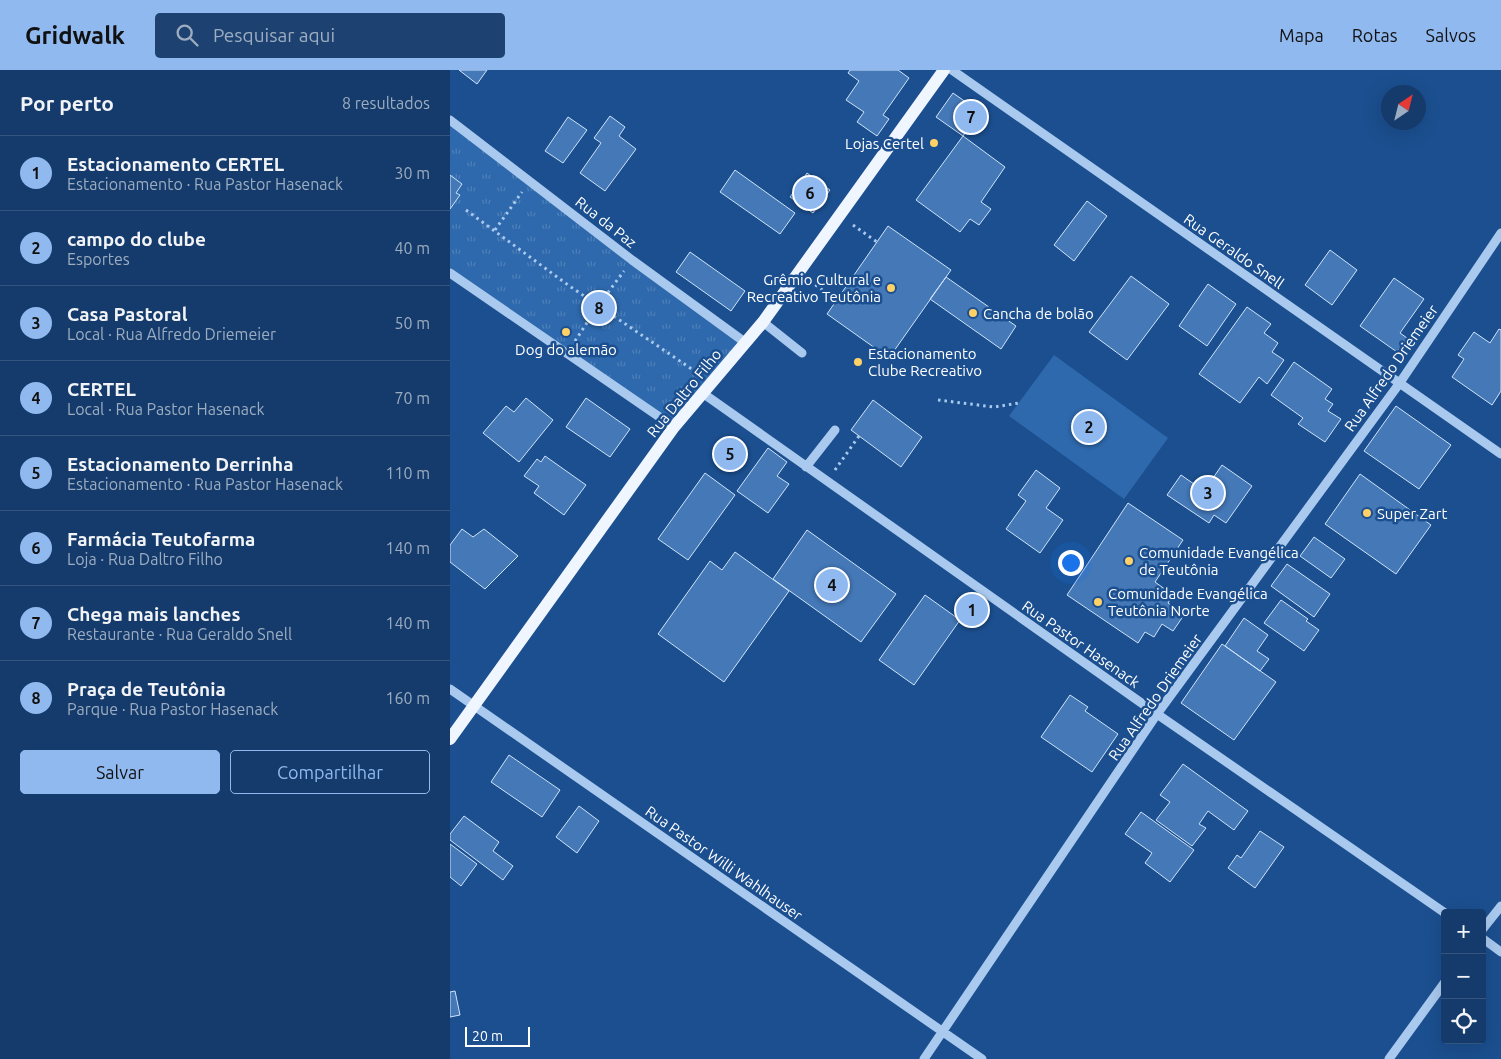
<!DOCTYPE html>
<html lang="pt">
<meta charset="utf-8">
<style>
body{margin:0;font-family:Ubuntu,sans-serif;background:#1d4271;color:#f1f3f6}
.controls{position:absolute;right:15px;bottom:15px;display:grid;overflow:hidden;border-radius:5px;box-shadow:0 5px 20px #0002}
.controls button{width:45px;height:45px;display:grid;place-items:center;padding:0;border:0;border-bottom:1px solid #33557e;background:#143b6b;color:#f1f3f6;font:25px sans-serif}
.compass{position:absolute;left:931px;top:15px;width:45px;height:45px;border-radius:50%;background:#143b6b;box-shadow:0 5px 20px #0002;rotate:35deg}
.scale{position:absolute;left:15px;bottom:12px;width:65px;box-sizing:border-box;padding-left:5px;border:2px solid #fff;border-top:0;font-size:14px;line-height:18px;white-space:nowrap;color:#fff;-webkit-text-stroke:4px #1b4f8f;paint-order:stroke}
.you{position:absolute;left:620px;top:492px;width:18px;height:18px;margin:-12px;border:4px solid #fff;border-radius:50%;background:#1a73e8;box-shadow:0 0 0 8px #1a73e833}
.badge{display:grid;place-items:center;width:32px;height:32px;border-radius:50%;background:#90b9f0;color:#111;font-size:16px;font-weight:700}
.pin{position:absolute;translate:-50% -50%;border:2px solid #fff;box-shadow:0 1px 5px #0006}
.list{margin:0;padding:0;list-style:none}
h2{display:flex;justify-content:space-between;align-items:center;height:65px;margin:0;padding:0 20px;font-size:21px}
h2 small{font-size:16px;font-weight:400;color:#9dadc1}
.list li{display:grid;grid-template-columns:32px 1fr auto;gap:15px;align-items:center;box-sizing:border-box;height:75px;padding:0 20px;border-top:1px solid #33557e}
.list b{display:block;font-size:19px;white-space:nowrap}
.list p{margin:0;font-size:16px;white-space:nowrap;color:#9dadc1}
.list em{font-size:16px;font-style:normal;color:#9dadc1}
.actions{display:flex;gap:10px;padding:15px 20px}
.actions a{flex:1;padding:11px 0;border:1px solid #90b9f0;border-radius:5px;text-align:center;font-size:18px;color:#90b9f0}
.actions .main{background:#90b9f0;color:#111}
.icon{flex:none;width:28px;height:28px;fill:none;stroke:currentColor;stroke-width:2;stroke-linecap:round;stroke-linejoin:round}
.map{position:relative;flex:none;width:1051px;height:989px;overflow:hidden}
header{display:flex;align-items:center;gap:30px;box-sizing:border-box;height:70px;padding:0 25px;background:#90b9f0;color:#111}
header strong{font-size:24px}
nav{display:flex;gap:28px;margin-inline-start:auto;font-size:18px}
.search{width:350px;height:45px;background:#1d4271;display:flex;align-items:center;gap:12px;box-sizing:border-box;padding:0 18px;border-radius:5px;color:#9dadc1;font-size:19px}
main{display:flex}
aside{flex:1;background:#143b6b}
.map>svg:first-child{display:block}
.park{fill:url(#park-tufts)}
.pitch{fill:#2e69ad}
.building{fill:#4478b7;stroke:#cfe3fa}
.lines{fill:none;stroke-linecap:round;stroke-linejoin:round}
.path{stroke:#a9c9ee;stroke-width:3;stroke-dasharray:2.5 4;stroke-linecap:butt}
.minor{stroke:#a9c9ee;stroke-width:9}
.major{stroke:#f0f6ff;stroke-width:12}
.poi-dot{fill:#ffd166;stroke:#1b4f8f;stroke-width:2}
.labels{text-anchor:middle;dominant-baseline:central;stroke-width:5;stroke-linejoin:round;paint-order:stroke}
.poi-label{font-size:15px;fill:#fff;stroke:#1b4f8f;text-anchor:start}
.street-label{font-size:15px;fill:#fff;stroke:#1b4f8f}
</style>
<header>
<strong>Gridwalk</strong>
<div class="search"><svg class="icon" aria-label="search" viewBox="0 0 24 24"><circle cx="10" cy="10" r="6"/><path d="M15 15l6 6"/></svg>Pesquisar aqui</div>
<nav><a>Mapa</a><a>Rotas</a><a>Salvos</a></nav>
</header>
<main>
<aside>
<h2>Por perto<small>8 resultados</small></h2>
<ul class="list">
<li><span class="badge">1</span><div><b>Estacionamento CERTEL</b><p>Estacionamento · Rua Pastor Hasenack</p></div><em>30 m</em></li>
<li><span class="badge">2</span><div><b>campo do clube</b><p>Esportes</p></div><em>40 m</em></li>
<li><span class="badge">3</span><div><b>Casa Pastoral</b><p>Local · Rua Alfredo Driemeier</p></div><em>50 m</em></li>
<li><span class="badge">4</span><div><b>CERTEL</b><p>Local · Rua Pastor Hasenack</p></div><em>70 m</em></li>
<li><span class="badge">5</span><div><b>Estacionamento Derrinha</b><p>Estacionamento · Rua Pastor Hasenack</p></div><em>110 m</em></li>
<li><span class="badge">6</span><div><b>Farmácia Teutofarma</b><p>Loja · Rua Daltro Filho</p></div><em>140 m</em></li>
<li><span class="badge">7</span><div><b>Chega mais lanches</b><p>Restaurante · Rua Geraldo Snell</p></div><em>140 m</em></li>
<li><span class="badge">8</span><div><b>Praça de Teutônia</b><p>Parque · Rua Pastor Hasenack</p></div><em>160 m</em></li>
</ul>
<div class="actions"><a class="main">Salvar</a><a>Compartilhar</a></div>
</aside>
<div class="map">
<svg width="1051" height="989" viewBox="0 0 1051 989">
<defs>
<pattern id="park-tufts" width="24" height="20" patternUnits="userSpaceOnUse" patternTransform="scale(1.25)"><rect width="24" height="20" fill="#2e69ad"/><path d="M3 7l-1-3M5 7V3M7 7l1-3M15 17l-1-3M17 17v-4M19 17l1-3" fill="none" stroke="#4d80b9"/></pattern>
</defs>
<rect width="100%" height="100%" fill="#1b4f8f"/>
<path class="park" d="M0,50L296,273L224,357L0,203Z"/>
<path class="pitch" d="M604,285L718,368L674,429L559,346Z"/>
<path class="building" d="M9,0H37L27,14Z
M400,0H448L459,8L433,45L439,49L427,66L407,52L414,42L396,30L409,11L398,3Z
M503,23L530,42L513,66L486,47Z
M160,46L175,57L169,66L186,79L155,121L130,103L151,73L144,68Z
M118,47L137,60L113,93L95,81Z
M513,66L555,97L531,132L541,139L529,155L520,149L510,162L466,130Z
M285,100L345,143L330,164L270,122Z
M357,103L380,120L363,143L340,127Z
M0,105L12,114L6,123L10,125L0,139Z
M637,131L657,146L624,191L604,175Z
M438,156L501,200L439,288L377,244Z
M880,180L907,200L882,235L855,215Z
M240,182L295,221L281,241L226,202Z
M681,206L719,234L677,290L639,262Z
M496,207L566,256L551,279L480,229Z
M944,208L974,229L950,263L957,268L947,282L910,256Z
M758,214L786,234L757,276L729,256Z
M797,237L821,254L814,263L828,273L822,282L834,290L817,314L809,307L790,333L749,304Z
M1049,259L1051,260V321L1042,335L1002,307L1014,289L1008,285L1024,262L1040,273Z
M844,292L882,319L875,329L883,334L878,341L891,349L875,372L848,354L853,348L821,325Z
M76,328L103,350L69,392L33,363L56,336L64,342Z
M136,328L180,359L160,387L116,357Z
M423,330L472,367L451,397L401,360Z
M946,336L1001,375L969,419L914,381Z
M318,378L337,392L327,406L339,414L318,443L287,421Z
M95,386L136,415L114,445L84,423L89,416L74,406L87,389L91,392Z
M772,395L802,416L776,453L764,445L759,453L717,425L731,405L754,421Z
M586,400L610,418L596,438L613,450L590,483L556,459L576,431L568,425Z
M255,403L285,425L238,490L208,469Z
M910,404L981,455L946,504L875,454Z
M678,433L733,470L705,512L723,525L718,533L734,545L723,561L712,554L704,567L695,562L688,573L617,525Z
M12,459L23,467L34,459L68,486L35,519L0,492V475Z
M357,460L446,524L411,572L323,509Z
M864,467L895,489L881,508L850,486Z
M285,482L339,521L274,612L208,564L260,491L272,500Z
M837,494L880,524L864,547L821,516Z
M475,525L510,550L464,615L429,590Z
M831,530L858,549L856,551L869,560L854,581L814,553Z
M794,548L818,565L807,581L819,589L810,601L775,576Z
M772,574L826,612L784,670L731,633Z
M620,625L638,637L635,641L668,664L642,702L591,667Z
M59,685L110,720L92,747L41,712Z
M733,694L798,741L784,760L758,741L749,754L756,758L742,776L706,750L720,732L710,725Z
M129,736L149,751L127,783L106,767Z
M691,742L744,780L720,812L695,793L702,783L675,764Z
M14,746L49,772L43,781L63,796L53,810L0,770V764Z
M810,761L834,777L805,818L778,798L787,785L791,788Z
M0,774L27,794L11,816L0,807Z
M5,921L10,945L0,947V922Z"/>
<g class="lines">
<path class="path" d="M16,140L118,215L249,304
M403,155L427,172
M45,160L72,122
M360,211L386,230
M125,271L148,236L174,201
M488,330L544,337L569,333
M385,400L409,366"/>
<path class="minor" d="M502,0L1051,384
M0,50L182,190L296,273
M0,203L224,357
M313,252L352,283
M254,324L707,644L995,843
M356,397L385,360
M0,619L532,989
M1032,860L1051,836
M1032,868L1051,882
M474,989L707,644L949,314L1051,163
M939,989L995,912"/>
<path class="major" d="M0,669L224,357L313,252L494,0"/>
</g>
<g class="poi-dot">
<circle cx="484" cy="73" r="5"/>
<circle cx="441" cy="218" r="5"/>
<circle cx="523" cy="243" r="5"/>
<circle cx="116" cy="262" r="5"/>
<circle cx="408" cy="292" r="5"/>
<circle cx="917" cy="443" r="5"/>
<circle cx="679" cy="491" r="5"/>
<circle cx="648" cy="532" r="5"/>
</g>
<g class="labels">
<g class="poi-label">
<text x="474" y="73" text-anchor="end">Lojas Certel</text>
<text x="431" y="209" text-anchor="end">Grêmio Cultural e<tspan x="431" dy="17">Recreativo Teutônia</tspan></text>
<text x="533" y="243">Cancha de bolão</text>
<text x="116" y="279" text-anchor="middle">Dog do alemão</text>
<text x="418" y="283">Estacionamento<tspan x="418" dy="17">Clube Recreativo</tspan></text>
<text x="927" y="443">Super Zart</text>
<text x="689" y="482">Comunidade Evangélica<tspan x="689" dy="17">de Teutônia</tspan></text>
<text x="658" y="523">Comunidade Evangélica<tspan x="658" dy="17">Teutônia Norte</tspan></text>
</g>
<g class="street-label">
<text transform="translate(156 152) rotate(38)">Rua da Paz</text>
<text transform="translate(784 181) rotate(35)">Rua Geraldo Snell</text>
<text transform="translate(941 298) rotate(-55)">Rua Alfredo Driemeier</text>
<text transform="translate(234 323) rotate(-51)">Rua Daltro Filho</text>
<text transform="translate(631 574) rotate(35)">Rua Pastor Hasenack</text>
<text transform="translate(705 627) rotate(-55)">Rua Alfredo Driemeier</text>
<text transform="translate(274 793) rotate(35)">Rua Pastor Willi Wahlhauser</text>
</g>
</g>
</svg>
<div class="controls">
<button>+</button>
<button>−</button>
<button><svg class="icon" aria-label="locate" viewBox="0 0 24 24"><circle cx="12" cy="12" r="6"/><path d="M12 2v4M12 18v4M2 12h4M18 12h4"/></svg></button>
</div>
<svg class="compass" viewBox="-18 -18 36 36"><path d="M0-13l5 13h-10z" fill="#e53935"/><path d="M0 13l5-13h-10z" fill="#9dadc1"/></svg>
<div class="scale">20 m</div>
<div class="you"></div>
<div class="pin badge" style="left:522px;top:540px">1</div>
<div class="pin badge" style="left:639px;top:357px">2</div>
<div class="pin badge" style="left:758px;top:423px">3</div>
<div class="pin badge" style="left:382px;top:515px">4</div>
<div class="pin badge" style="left:280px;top:384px">5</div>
<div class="pin badge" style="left:360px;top:123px">6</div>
<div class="pin badge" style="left:521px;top:47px">7</div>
<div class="pin badge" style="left:149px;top:238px">8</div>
</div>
</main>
